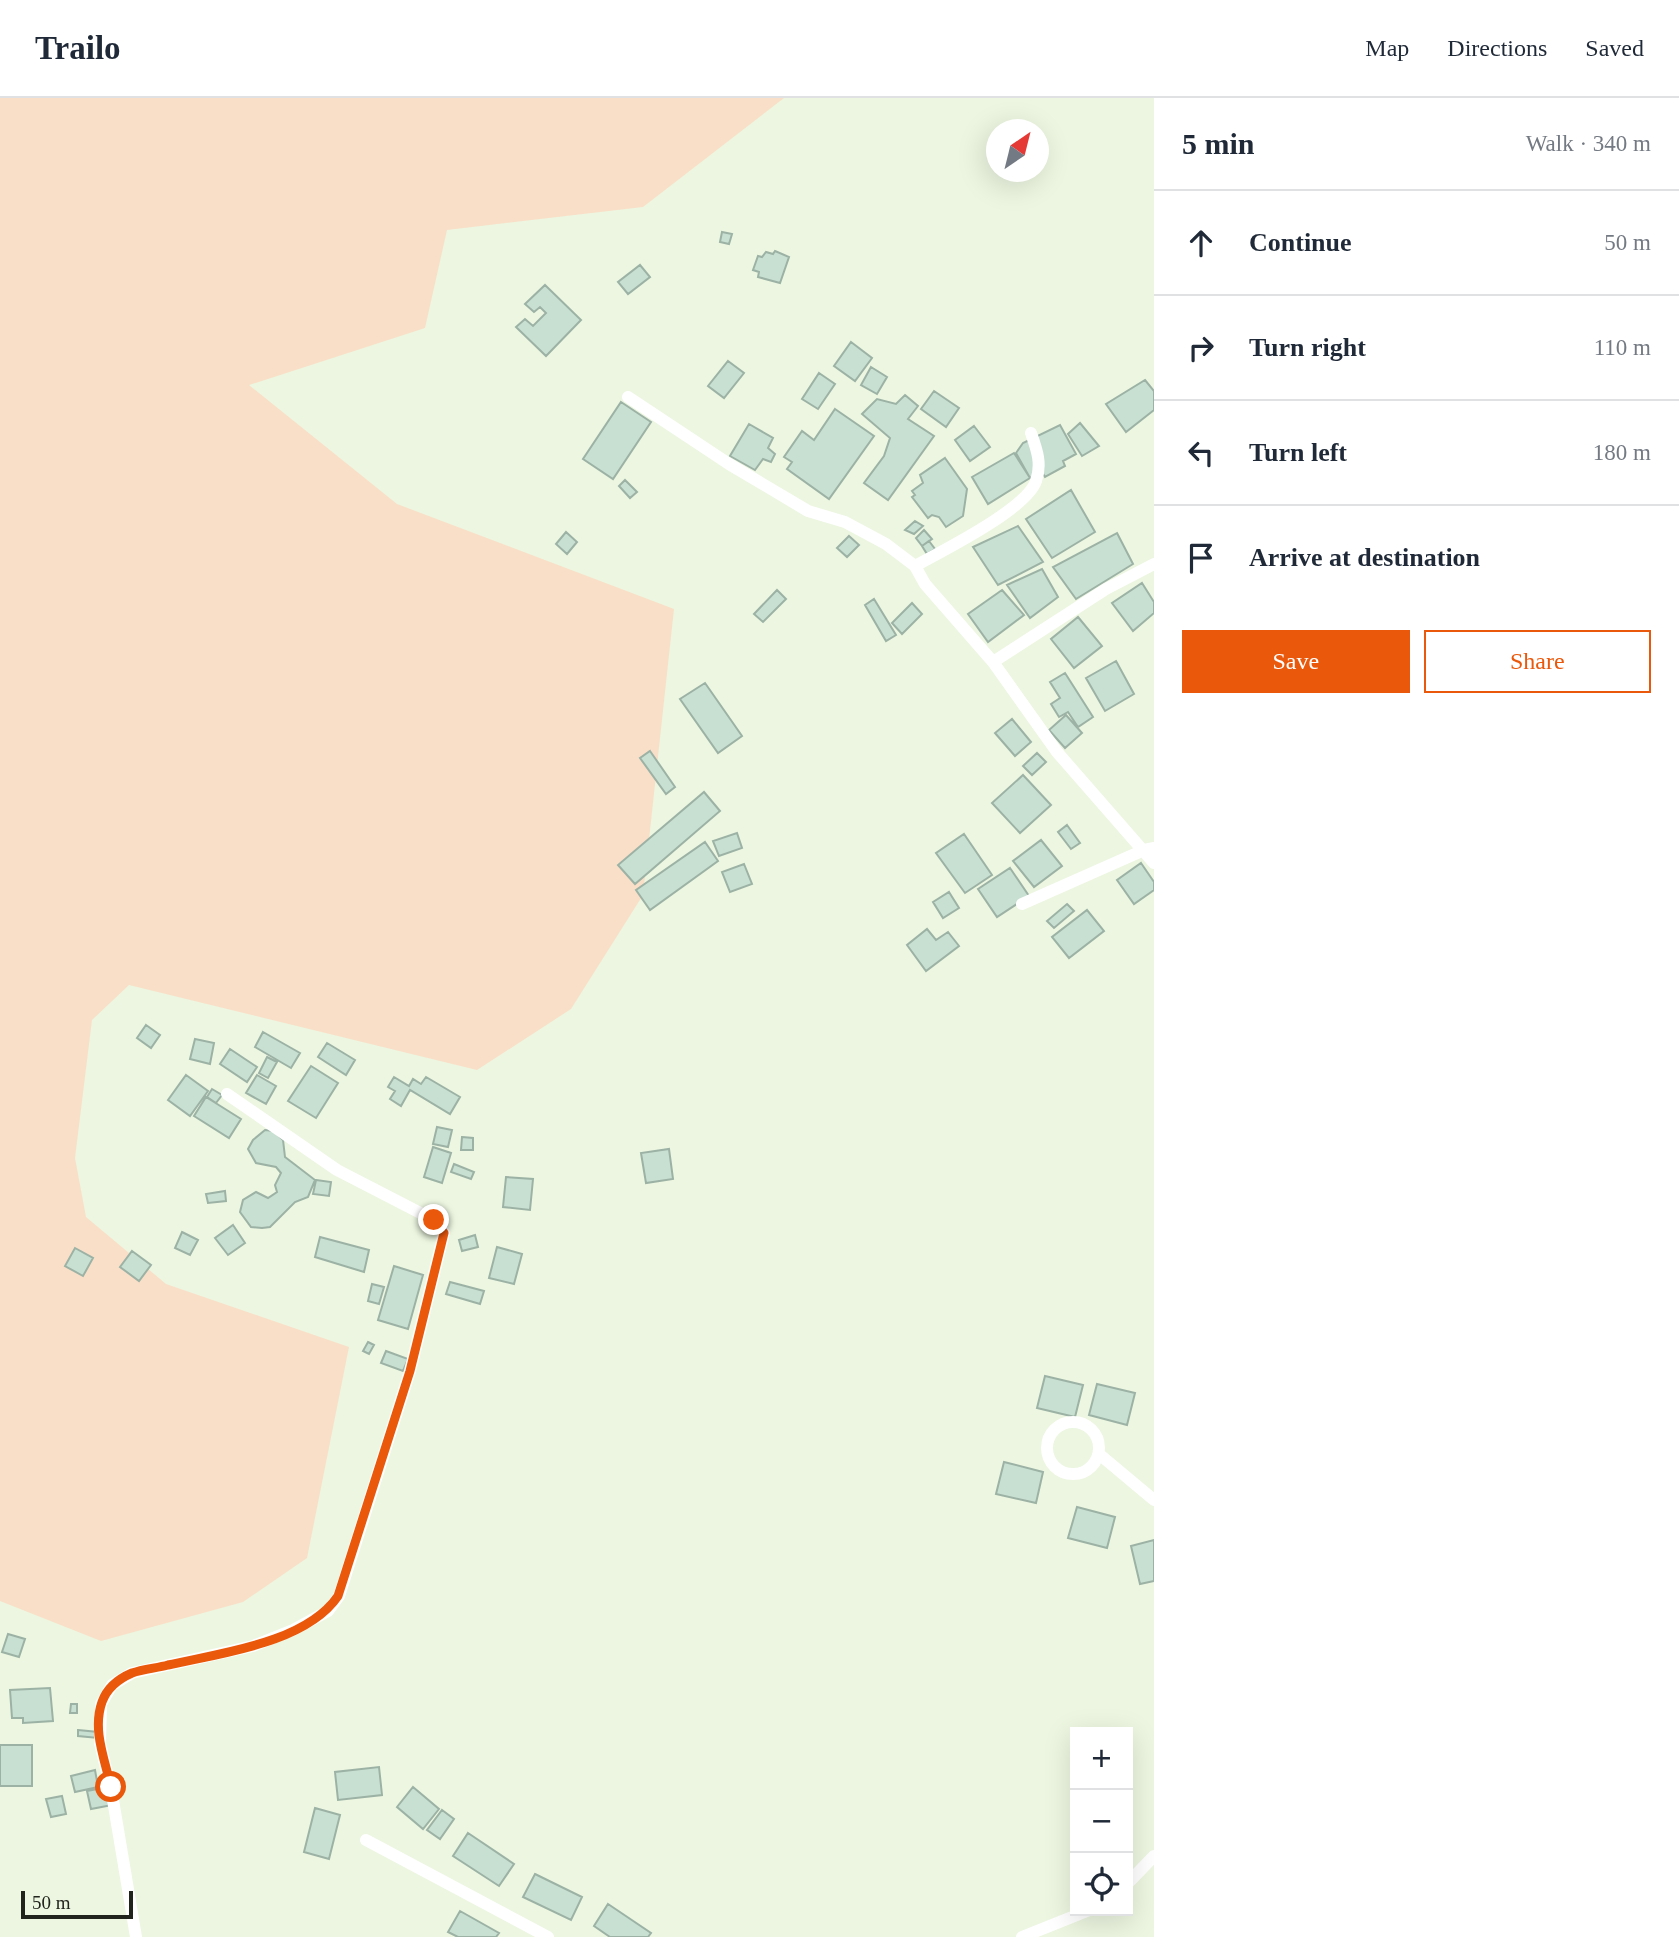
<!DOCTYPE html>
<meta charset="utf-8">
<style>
body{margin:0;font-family:"Times New Roman",serif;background:#f2f2f3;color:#1f2937}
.controls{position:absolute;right:21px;bottom:21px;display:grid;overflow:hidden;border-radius:0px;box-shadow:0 7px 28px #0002}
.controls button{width:63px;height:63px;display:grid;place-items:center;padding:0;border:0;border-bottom:2px solid #e0e1e3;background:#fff;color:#1f2937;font:35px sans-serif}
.compass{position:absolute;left:986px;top:21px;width:63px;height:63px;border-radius:50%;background:#fff;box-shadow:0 7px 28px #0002;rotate:35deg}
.scale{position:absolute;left:21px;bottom:18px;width:112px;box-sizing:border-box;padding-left:7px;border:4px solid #21241c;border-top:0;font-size:19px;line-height:24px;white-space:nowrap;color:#21241c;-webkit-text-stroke:5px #ecf6e0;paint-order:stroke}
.stop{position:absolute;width:21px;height:21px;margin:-16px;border:5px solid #ea580c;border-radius:50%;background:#fff}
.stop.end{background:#ea580c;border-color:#fff;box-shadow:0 2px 7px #0008}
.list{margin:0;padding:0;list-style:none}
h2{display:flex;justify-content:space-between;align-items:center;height:91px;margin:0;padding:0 28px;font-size:30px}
h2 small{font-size:23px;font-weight:400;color:#747a83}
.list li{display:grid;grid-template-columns:46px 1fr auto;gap:21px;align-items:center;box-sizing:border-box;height:105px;padding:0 28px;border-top:2px solid #e0e1e3}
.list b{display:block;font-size:26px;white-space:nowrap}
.list em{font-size:23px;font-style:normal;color:#747a83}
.actions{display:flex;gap:14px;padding:21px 28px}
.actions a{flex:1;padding:16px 0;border:2px solid #ea580c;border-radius:0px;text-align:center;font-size:24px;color:#ea580c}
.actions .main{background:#ea580c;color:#fff}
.icon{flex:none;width:38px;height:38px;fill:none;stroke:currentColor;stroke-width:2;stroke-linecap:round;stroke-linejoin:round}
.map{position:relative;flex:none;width:1154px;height:1839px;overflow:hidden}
header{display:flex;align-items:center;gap:42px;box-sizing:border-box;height:98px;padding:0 35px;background:#fff;border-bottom:2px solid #e0e1e3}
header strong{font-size:33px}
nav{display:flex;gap:38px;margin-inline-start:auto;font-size:24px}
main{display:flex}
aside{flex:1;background:#fff}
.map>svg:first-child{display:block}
.green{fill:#fadfc8}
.building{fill:#c8e0d2;stroke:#9cb2a5;stroke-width:2}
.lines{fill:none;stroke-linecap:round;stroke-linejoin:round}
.street{stroke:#fff;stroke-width:12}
.route{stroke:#ea580c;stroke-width:9}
</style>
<header>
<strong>Trailo</strong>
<nav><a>Map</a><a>Directions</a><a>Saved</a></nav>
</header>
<main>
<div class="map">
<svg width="1154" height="1839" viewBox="0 0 1154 1839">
<rect width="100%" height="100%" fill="#ecf6e0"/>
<path class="green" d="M0,0H784L643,109L447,132L425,230L249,287L397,406L674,511L643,797L571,911L477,972L129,887L92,922L75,1060L86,1119L166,1186L349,1249L307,1460L243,1504L101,1543L0,1503Z"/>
<path class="building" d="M722,134L732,136L729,146L720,144Z
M775,153L789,159L780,185L758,179L759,174L753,172L758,158L762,159L766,154L773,156Z
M640,167L650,179L628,196L618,184Z
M545,187L581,222L546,258L516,229L525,221L533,228L546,215L540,209L534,214L525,206Z
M851,244L872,260L855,283L834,268Z
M728,263L744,275L724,300L708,288Z
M871,269L887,279L877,296L861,287Z
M819,275L835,286L818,311L802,301Z
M1145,282L1154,293V312L1126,334L1106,306Z
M934,293L959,310L946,329L921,311Z
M905,297L918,308L908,321L934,338L888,402L864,385L884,358L890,340L862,316L877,301L896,306Z
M621,304L651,324L613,381L583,361Z
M835,311L874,338L829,401L787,371L792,364L784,359L802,333L814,342Z
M1080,325L1099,348L1082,358L1068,336Z
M749,326L773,340L768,350L775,356L771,364L763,361L755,372L730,358Z
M1060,327L1076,356L1063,363L1065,368L1045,379L1042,374L1030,380L1016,355L1023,345Z
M974,328L990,349L970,363L955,342Z
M1014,355L1030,380L988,406L972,379Z
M945,360L967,391L963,418L946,429L939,419L932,417L928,420L912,399L915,397L912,393L923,385L920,377Z
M625,382L637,394L630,400L619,388Z
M1071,392L1095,434L1052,460L1026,421Z
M915,423L923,428L914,436L905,432Z
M1018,428L1043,464L998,487L973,449Z
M924,432L932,441L922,448L916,440Z
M566,434L577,444L567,456L556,446Z
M1117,435L1133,466L1076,501L1053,469Z
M849,438L859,447L847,459L837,450Z
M929,443L935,451L927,456L922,448Z
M1042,471L1058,499L1030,520L1007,487Z
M1142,485L1154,504V515L1133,533L1112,505Z
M777,492L786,501L763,524L754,516Z
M1002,492L1024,517L988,544L968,516Z
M874,501L896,537L886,543L865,507Z
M912,505L922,516L902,536L892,525Z
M1078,519L1102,548L1074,570L1051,541Z
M1116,563L1134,596L1105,613L1086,580Z
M1065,575L1093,619L1078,629L1068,614L1059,619L1051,606L1060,600L1050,584Z
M705,585L742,638L718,655L680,601Z
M1066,617L1082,635L1065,650L1049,632Z
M1012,621L1031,644L1015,658L995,635Z
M650,653L675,689L666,696L640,660Z
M1037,655L1046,664L1032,677L1023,668Z
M1023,677L1051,707L1020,735L992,705Z
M704,694L720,713L635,786L618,767Z
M1067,727L1080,745L1071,751L1058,734Z
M737,735L742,750L719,758L713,743Z
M964,736L992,777L965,795L936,755Z
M1041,742L1062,768L1034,789L1013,763Z
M705,744L718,763L650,812L636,792Z
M1141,765L1154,784V792L1134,806L1117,782Z
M744,766L752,786L730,794L722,774Z
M1010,770L1029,798L997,819L978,791Z
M949,794L959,810L943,820L933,804Z
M1067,806L1074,813L1054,830L1047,823Z
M1087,812L1104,833L1069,860L1052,839Z
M927,831L936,842L948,834L959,848L926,873L907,847Z
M146,927L160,937L151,950L137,940Z
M263,934L300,955L291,970L255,949Z
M195,941L214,945L210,966L190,961Z
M327,945L355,962L346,977L318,959Z
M230,951L257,969L247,984L220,966Z
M267,959L277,964L268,980L259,975Z
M311,968L338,985L316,1020L288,1003Z
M186,977L208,993L190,1018L168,1002Z
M257,977L276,988L266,1006L246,995Z
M394,979L409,988L413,981L421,986L426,979L460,999L450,1016L410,992L401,1008L390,1001L395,993L388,989Z
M212,991L222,997L216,1005L207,999Z
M206,999L241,1021L229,1040L194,1018Z
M437,1029L452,1032L448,1049L433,1046Z
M265,1032L274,1033L283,1042L285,1059L315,1082L308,1099L295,1104L270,1129L262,1130L251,1129L240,1114L243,1102L256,1094L268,1100L277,1094L275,1087L281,1075L276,1069L256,1065L248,1051L253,1042Z
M462,1039L473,1040V1052H461Z
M433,1049L451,1055L442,1085L424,1079Z
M669,1051L673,1081L646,1085L641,1055Z
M454,1066L474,1074L471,1081L451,1074Z
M506,1079L533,1081L530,1112L503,1109Z
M316,1082L331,1084L329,1098L313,1096Z
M225,1093L226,1103L208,1105L206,1096Z
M233,1127L245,1145L228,1157L215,1140Z
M182,1134L198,1142L190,1157L175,1150Z
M475,1137L478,1149L462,1153L459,1142Z
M320,1139L369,1152L364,1174L315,1159Z
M497,1149L522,1156L514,1186L489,1180Z
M75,1150L93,1160L83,1178L65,1168Z
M132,1153L151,1167L139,1183L120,1169Z
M394,1168L423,1177L408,1231L378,1222Z
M450,1184L484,1193L480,1206L446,1196Z
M372,1186L384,1189L379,1206L368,1203Z
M368,1244L374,1247L369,1256L363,1253Z
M386,1253L408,1261L403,1273L381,1265Z
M1045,1278L1083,1287L1075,1319L1037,1310Z
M1097,1286L1135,1295L1127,1327L1089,1317Z
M1004,1364L1043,1374L1036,1405L996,1396Z
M1077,1409L1115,1419L1107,1450L1068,1440Z
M1154,1442V1483L1140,1486L1131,1448Z
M8,1536L25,1541L19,1559L2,1554Z
M50,1590L53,1623L23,1625V1620H12L10,1592Z
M71,1606H77V1615H70Z
M78,1632L98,1634V1640L78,1638Z
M0,1647H32V1688H0Z
M379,1669L382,1697L338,1702L335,1674Z
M95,1672L98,1689L75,1694L71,1678Z
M108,1689L112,1707L91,1711L87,1693Z
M413,1689L439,1711L423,1731L397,1709Z
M62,1698L66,1716L51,1719L46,1701Z
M315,1710L340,1717L329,1761L304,1754Z
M442,1712L454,1721L440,1741L427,1732Z
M468,1735L514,1766L499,1788L453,1758Z
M535,1776L582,1799L571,1822L523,1799Z
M608,1806L651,1835L648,1839H610L594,1828Z
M460,1813L499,1835L496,1839H458L448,1834Z"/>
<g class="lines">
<path class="street" d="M628,299L729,366L808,413L845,424L886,446L915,468L925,486L993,564L1057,654L1154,765
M915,468C942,453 1027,411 1036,383C1042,366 1037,352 1031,335
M993,564L1106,491L1154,466
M1022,806L1144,752L1154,750
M1047 1350a26 26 0 1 1 52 0a26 26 0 1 1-52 0Z
M1099,1356L1154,1402
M366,1742L548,1839
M1128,1785L1154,1758
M136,1839L112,1696L100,1645L101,1606L112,1587L132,1575L253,1548L293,1532L328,1513L339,1498L410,1273L444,1135L434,1122L337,1072L227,996
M1022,1839L1087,1813"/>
</g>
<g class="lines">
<path class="route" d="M111,1689C105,1662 92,1632 102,1604C107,1590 118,1581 132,1575C143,1571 157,1570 168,1567C221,1555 306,1545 338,1498L410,1273L444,1135L434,1122"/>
</g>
</svg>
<div class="controls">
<button>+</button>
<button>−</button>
<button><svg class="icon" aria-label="locate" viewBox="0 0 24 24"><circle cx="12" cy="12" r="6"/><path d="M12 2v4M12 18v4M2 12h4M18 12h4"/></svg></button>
</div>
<svg class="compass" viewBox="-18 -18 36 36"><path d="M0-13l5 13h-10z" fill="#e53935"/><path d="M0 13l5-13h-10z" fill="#747a83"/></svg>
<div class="scale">50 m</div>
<div class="stop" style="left:111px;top:1689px"></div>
<div class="stop end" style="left:434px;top:1122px"></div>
</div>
<aside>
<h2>5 min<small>Walk · 340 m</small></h2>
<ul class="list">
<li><svg class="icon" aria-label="ahead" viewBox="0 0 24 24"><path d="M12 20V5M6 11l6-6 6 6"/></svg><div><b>Continue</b></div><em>50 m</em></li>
<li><svg class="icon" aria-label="right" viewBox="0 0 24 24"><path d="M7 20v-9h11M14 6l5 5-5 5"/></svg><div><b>Turn right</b></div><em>110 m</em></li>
<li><svg class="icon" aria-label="left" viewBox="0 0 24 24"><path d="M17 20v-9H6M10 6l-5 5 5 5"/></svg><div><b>Turn left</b></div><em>180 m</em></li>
<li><svg class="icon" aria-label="arrive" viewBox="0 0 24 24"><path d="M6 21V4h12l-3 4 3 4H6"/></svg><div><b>Arrive at destination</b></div></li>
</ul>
<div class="actions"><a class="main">Save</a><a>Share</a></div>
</aside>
</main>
